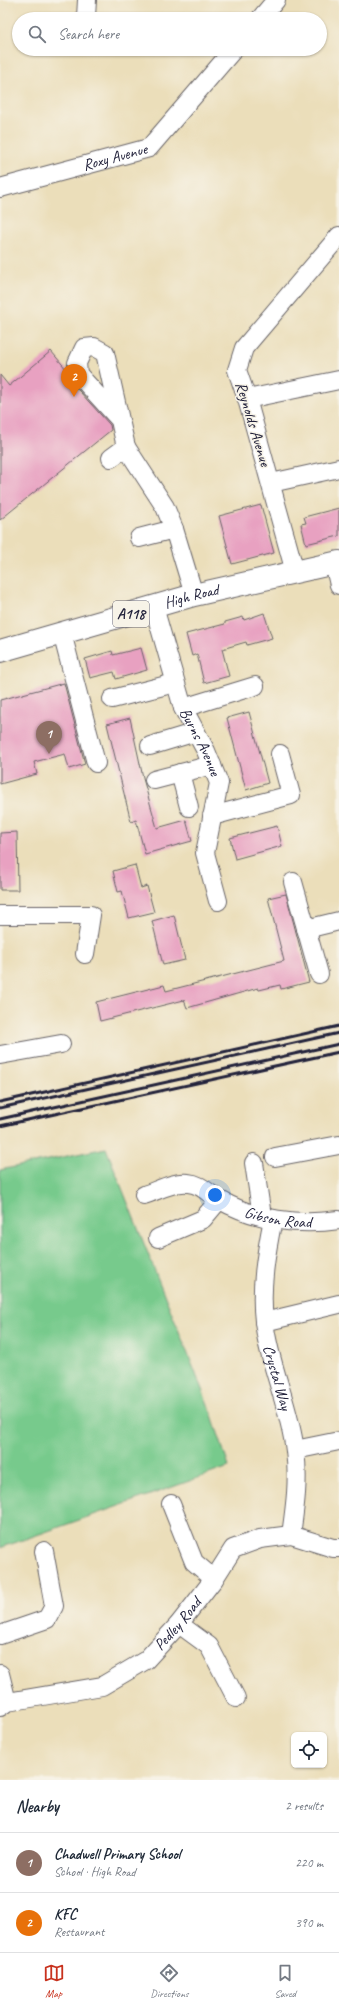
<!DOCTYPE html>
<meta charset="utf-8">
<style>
body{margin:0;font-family:Caveat,sans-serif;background:#f6f6f7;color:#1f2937}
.controls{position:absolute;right:12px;bottom:12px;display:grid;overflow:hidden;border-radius:6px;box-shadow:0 1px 3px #0004}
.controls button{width:36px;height:36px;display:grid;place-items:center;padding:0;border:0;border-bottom:1px solid #e0e1e3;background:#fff;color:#1f2937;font:20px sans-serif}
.you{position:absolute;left:215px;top:1195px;width:14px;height:14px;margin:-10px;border:3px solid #fff;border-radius:50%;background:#1a73e8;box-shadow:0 0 0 6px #1a73e833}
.badge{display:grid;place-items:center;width:26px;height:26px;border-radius:50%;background:#c8321e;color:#fff;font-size:13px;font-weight:700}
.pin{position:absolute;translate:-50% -33px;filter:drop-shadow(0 1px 2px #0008)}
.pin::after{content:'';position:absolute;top:21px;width:14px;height:12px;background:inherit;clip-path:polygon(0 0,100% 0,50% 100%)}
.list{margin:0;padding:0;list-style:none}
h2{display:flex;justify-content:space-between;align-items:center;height:52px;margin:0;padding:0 16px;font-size:17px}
h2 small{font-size:13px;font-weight:400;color:#747a83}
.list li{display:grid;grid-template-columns:26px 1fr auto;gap:12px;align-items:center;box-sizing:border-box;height:60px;padding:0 16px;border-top:1px solid #e0e1e3}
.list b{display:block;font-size:15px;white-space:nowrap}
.list p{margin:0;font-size:13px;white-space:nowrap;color:#747a83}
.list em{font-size:13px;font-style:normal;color:#747a83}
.icon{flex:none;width:22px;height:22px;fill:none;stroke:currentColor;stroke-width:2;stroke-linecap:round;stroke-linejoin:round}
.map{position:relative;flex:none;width:339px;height:1780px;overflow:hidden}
.search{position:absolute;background:#fff;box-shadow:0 1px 3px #0004;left:12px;right:12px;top:12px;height:44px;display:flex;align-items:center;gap:10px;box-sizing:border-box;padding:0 14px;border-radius:22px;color:#747a83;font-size:15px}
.sheet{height:172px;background:#fff}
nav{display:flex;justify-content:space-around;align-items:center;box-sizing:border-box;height:56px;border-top:1px solid #e0e1e3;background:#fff;font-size:11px;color:#747a83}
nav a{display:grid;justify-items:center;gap:2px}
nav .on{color:#c8321e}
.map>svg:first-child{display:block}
.green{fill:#77ca8c;stroke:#4c7664}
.building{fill:#e8a1c1}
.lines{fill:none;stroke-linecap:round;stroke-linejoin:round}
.minor-casing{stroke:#686467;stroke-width:20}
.major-casing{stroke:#686467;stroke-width:24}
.minor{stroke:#fff;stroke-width:18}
.major{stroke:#fff;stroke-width:22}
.rail{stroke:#22223b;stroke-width:3}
.labels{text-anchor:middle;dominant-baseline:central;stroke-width:3;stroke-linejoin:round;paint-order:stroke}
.shield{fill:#f7f3e8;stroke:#62616f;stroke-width:1}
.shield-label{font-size:15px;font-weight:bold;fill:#22223b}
.street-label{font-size:16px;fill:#22223b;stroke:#f7f3e8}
</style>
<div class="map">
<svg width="339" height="1780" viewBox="0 0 339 1780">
<rect width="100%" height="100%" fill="#f7f3e8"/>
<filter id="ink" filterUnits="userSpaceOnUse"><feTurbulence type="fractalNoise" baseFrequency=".025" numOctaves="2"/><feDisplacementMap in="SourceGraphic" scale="8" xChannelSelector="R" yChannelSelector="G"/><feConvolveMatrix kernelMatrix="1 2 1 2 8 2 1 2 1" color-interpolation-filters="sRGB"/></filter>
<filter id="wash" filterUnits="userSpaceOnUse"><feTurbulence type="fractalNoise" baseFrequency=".012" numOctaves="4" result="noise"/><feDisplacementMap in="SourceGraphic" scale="16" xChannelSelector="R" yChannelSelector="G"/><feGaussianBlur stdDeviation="0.9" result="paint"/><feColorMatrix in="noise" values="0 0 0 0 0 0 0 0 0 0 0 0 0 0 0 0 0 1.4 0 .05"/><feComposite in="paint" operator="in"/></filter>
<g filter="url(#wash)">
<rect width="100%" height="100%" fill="#ebdeba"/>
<path class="green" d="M106,1148L211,1412L229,1467L0,1548V1170Z"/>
<g id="blocks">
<path class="building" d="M51,351L67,370L70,381L110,425L111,430L0,520V375L9,386Z
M261,505L274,553L232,564L219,516Z
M339,508V536L306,544L301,524L306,523L304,517Z
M264,613L272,638L247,645L246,642L222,649L229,676L204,683L197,654L192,656L186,634L225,624V622L243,617L244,620Z
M141,648L147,670L116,679L114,672L90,678L85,659L112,651L113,655Z
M64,683L85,764L69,769L65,754L34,762L37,774L0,784V700Z
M249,712L268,783L246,790L227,718Z
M130,718L144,782L157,828L186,820L192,841L145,854L136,820L131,822L107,724Z
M277,826L282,846L235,859L230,838Z
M17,832L18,890H0V833Z
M135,865L141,888L147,886L154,912L129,918L122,891L118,892L113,871Z
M286,894L309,982L281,989L280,985L259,990L258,988L187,1008L184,1000L100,1021L96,1002L164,985L166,991L284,961L268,898Z
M174,915L185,960L163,965L152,921Z"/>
</g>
</g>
<g filter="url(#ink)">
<use href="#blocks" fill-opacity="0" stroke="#686467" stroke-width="1"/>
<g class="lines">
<defs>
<g id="minor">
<path d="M86,17L87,0"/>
<path d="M260,19L276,0"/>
<path id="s1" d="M0,188L149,148L234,49"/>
<path d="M247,399L339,380"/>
<path d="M120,420L78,374L77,363L84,348L94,347L105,353L126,447"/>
<path d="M111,458L126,447L165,507L174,529L194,595"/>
<path d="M271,483L339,468"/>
<path d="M139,538L174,529"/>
<path d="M334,563L339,585"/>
<path d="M295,572L247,399L237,370L244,348L339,236"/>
<path id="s2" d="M154,607L183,708L206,751L219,783L205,853L218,901"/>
<path d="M62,633L96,763"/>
<path d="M112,699L175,683"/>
<path d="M183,708L255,686"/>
<path d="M150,746L196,732"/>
<path d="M180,773L189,807"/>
<path d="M154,780L212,765"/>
<path d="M212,816L291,795L280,754"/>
<path d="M293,882L319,974"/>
<path d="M0,915H91L85,954"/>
<path d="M306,929L339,921"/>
<path d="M0,1055L61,1044"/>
<path d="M275,1157L339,1145"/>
<path d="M254,1163L262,1216"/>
<path id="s3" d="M144,1195C157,1191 174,1181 188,1183C202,1184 208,1194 220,1200C255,1220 299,1226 339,1220"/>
<path id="s4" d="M273,1219C266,1253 260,1287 264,1321C269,1366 290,1407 295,1451C299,1480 295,1507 291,1535"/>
<path d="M158,1238L203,1219L219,1200"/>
<path d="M264,1322L339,1304"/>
<path d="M295,1450L339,1441"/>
<path d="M171,1504L194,1562L214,1579"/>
<path d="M179,1624L209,1646L236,1698"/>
<path d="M0,1635L47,1619L54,1606L44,1551"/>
<path d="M0,1674L7,1702"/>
<path id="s5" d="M0,1707L7,1702L102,1686L146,1660L179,1624L214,1579L233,1549L260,1539L291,1535L333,1548H339"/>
</g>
<g id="major">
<path id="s6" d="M0,651L194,595L339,562"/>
</g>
</defs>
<use href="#minor" class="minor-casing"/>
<use href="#major" class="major-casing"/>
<use href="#minor" class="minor"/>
<use href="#major" class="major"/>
<path class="rail" d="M0,1102L339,1026
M0,1108L339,1033
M0,1119L339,1044
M0,1126L339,1052"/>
</g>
</g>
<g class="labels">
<rect class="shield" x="113" y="601" width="36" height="26" rx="3"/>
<g class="shield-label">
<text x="131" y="614">A118</text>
</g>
<g class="street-label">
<text stroke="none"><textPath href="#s1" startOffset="119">Roxy Avenue</textPath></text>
<text transform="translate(253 424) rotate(73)">Reynolds Avenue</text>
<text stroke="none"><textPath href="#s6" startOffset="199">High Road</textPath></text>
<text stroke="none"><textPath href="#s2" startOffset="143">Burns Avenue</textPath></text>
<text stroke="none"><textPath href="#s3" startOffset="144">Gibson Road</textPath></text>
<text stroke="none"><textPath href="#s4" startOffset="161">Crystal Way</textPath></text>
<text stroke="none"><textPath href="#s5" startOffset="204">Pedley Road</textPath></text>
</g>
</g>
</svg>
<div class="controls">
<button><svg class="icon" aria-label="locate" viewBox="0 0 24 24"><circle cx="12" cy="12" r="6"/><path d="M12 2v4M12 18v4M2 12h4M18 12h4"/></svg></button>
</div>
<div class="you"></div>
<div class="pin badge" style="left:49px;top:754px;background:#8d6e63">1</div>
<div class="pin badge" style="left:74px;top:397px;background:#e8710a">2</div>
<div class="search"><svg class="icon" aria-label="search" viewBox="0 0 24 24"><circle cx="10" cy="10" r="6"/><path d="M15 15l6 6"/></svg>Search here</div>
</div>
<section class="sheet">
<h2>Nearby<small>2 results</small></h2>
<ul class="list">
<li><span class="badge" style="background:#8d6e63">1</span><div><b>Chadwell Primary School</b><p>School · High Road</p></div><em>220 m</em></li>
<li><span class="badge" style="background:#e8710a">2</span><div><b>KFC</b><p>Restaurant</p></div><em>390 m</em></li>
</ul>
</section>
<nav>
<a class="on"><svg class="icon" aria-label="map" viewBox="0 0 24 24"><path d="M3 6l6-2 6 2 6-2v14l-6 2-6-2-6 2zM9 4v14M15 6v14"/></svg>Map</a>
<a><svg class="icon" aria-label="directions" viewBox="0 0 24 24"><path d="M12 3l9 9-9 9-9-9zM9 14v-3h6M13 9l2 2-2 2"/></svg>Directions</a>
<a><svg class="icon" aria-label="saved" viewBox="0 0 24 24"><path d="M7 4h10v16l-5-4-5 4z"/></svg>Saved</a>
</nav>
